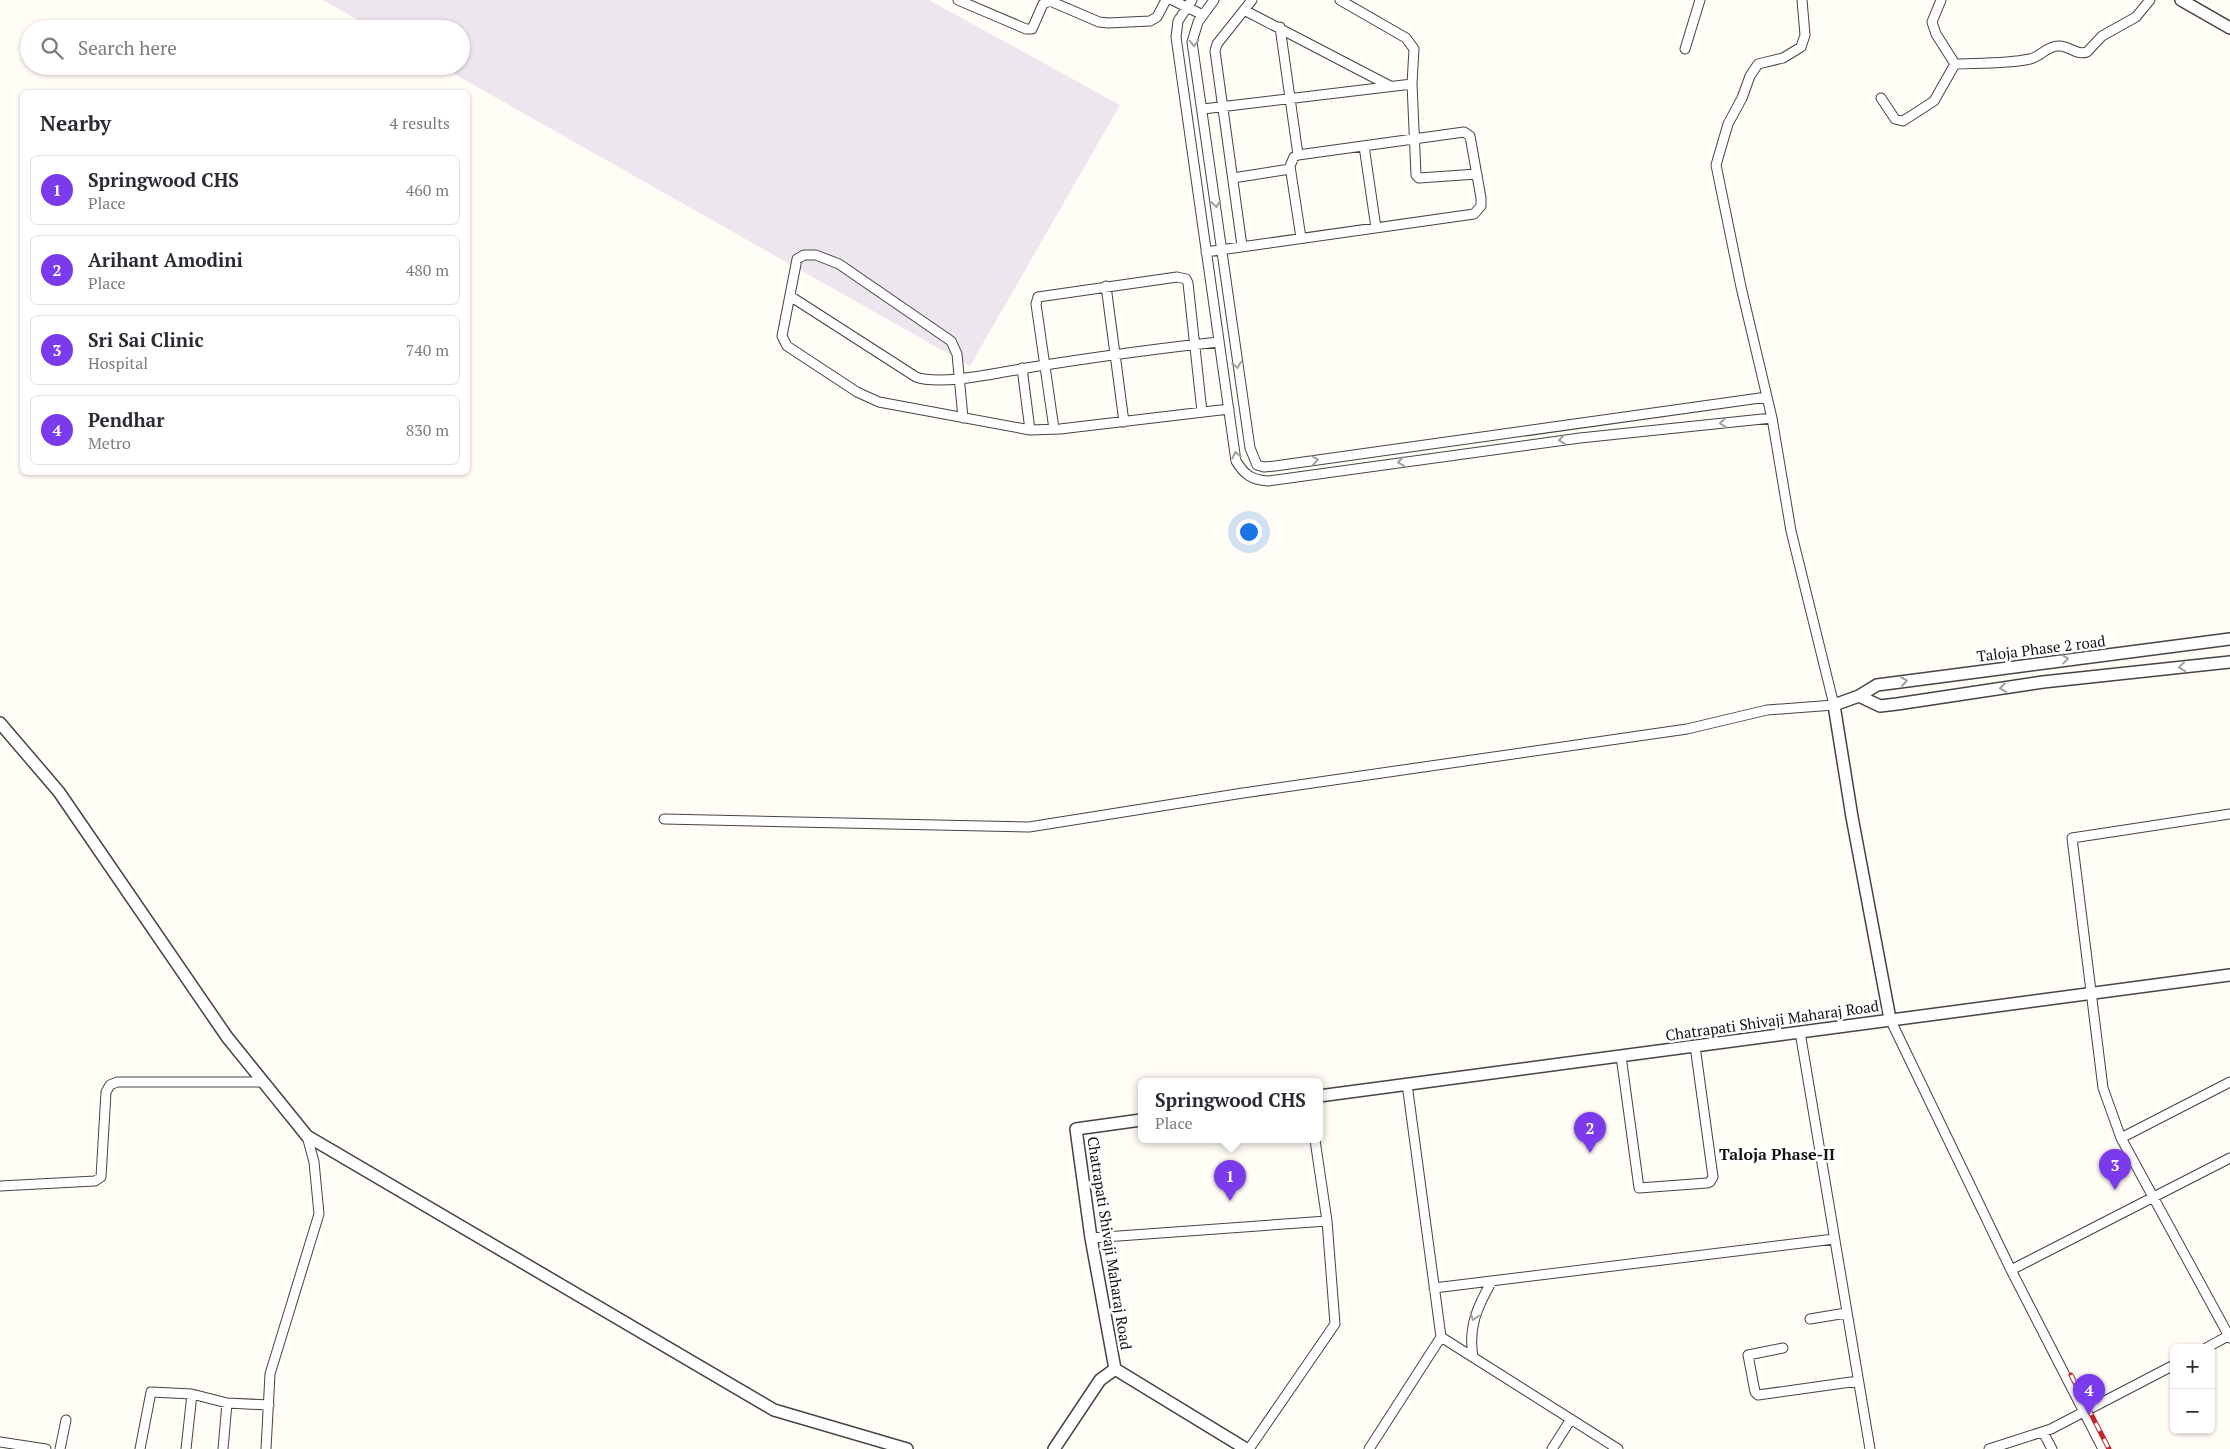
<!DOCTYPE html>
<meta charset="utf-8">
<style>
body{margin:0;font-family:"PT Serif",serif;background:#f2f2f3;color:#2b2b33}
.controls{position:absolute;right:15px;bottom:15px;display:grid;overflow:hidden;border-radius:8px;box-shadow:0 1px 4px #0004}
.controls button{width:45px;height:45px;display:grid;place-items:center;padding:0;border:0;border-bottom:1px solid #e1e1e2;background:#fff;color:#2b2b33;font:25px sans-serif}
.you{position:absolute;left:1248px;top:531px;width:18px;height:18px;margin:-12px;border:4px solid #fff;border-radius:50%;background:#1a73e8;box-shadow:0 0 0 8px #1a73e833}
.badge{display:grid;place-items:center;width:32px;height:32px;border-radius:50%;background:#7c3aed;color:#fff;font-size:16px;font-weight:700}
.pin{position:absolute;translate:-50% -41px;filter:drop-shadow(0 1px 2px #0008)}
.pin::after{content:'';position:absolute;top:26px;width:18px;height:15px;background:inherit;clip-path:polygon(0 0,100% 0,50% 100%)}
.popup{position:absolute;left:1138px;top:1078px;width:185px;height:65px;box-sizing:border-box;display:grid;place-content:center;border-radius:8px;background:#fff;filter:drop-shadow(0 1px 4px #0005);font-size:16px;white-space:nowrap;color:#7c7c81}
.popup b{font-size:19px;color:#2b2b33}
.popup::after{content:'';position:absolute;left:50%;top:100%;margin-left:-10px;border:10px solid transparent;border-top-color:#fff}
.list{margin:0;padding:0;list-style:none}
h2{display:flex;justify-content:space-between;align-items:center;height:65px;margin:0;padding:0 20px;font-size:21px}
h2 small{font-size:16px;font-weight:400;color:#7c7c81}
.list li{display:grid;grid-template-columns:32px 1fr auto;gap:15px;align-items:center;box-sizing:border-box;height:70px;margin:0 10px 10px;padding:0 10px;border:1px solid #e1e1e2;border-radius:8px}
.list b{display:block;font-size:19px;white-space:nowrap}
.list p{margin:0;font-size:16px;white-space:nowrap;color:#7c7c81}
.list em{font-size:16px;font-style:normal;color:#7c7c81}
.icon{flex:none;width:28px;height:28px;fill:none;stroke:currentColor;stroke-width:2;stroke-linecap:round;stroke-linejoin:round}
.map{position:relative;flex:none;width:2230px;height:1449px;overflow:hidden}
.search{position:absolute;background:#fff;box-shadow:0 1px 4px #0004;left:20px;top:20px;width:450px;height:55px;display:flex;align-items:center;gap:12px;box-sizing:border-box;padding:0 18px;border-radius:28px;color:#7c7c81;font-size:19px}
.panel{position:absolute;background:#fff;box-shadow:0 1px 4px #0004;left:20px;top:90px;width:450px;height:385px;border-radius:8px}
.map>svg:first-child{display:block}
.industrial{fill:#eee6ef}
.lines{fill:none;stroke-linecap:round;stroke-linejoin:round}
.minor-casing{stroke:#444;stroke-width:11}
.tertiary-casing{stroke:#444;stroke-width:14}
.minor{stroke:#fff;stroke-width:9}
.tertiary{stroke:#fff;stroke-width:11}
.rail-casing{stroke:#c4262e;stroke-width:5}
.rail{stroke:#fff;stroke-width:3;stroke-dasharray:9;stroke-linecap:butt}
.oneway{stroke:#a0a0a0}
.labels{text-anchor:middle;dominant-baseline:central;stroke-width:5;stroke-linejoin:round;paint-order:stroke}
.street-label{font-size:15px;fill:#111;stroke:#fff}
.neighbourhood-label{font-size:16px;font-weight:bold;fill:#111;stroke:#fff}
</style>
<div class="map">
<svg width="2230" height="1449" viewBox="0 0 2230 1449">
<rect width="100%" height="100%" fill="#fffdf5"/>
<path class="industrial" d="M323,0H929L1120,105L970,366L440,66H461V29H374Z"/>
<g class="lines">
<defs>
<path id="minor" d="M958,0L1026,29H1032L1043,4L1050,1L1099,22L1108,23L1150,21L1157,17L1166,0
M1172,0L1203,15
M1192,0L1178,21L1176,37L1236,461C1244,474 1251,480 1268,481L1580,438L1772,418
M1214,0L1198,22L1192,42L1250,448L1257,465L1264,467L1275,466L1767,397
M1340,0L1406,38L1414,49L1412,84L1416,175L1419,178L1477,174
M1941,0L1932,22L1936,34L1955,64C1980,63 2006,64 2030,59C2040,57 2047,46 2058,46C2069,45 2076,56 2087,52L2102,36L2136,17L2150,0
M1244,10L1390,86
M1280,27L1298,155
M1685,49L1700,0
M1881,98L1895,119L1903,121L1934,101L1955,64
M1203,109L1412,84
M1364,146L1376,228
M1233,178L1290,169
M1242,246L1215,51L1217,44L1252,0
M1206,252L1474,214L1481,206V198L1470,136L1464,132L1298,155L1294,157L1290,166L1301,238
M1106,286L1124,422
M790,296L916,377C944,387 1014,369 1045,365C1103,356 1161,348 1219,342
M1022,368L1030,430
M963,418L957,354L951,341L839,264L816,255H804L797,259L782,336L787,346L857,392L879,402L1030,430L1060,429L1229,409
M1054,429L1036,304L1038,297L1177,277L1186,279L1188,283L1202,412
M2230,814L2072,838L2103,1088L2121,1138L2230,1338
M664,819L1029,827L1243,793L1687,729L1767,710L1834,705L1791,531L1772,418L1741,287L1716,165L1728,124L1742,98L1750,76L1758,64L1783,58L1801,47L1805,35L1802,0
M1890,1019L2011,1270L2103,1449
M1800,1032L1870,1449
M1621,1056L1639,1188L1707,1183L1710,1182L1713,1177L1695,1046
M1407,1084L1441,1337L1618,1449
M2121,1138L2230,1082
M0,1186L95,1181L101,1177L106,1092L110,1085L117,1082H262
M1091,1238L1327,1221
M2011,1270L2230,1158
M1434,1288L1834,1239
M1810,1319L1846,1313
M1783,1348L1748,1355L1755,1392L1758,1395L1858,1381
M2206,1348L2230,1335
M1473,1357C1468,1327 1477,1307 1492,1281
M2043,1432L2052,1449
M0,1442L46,1449
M60,1449L66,1420
M140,1449L151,1392L192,1394L227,1403L269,1405
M186,1449L192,1394
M223,1449L227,1403
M266,1449L270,1374L319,1214L314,1162L307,1136
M1249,1449L1335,1324L1327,1221L1315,1140
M1369,1449L1441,1337
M1552,1449L1571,1419
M1989,1449L2051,1429L2174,1365"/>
<path id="tertiary" d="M2181,0L2230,28
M1859,696L1880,706L1897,704L2043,682L2230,662
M0,723L59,792L227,1037L307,1136L774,1410L907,1449
M1890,1019L1852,817L1834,705L1859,696L1877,685L2230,639
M1319,1096L2230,975
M1115,1369L1091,1238L1076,1129L1141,1120
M1115,1369L1246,1449
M1054,1449L1100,1380L1115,1369"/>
</defs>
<use href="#minor" class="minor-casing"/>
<use href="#tertiary" class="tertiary-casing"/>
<use href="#minor" class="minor"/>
<use href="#tertiary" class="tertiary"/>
<defs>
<path id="rail" d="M2071,1375L2109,1449"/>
</defs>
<use href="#rail" class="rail-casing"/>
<use href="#rail" class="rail"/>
</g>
<defs><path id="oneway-chevron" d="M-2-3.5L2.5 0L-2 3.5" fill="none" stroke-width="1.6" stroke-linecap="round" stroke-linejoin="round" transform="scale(1.25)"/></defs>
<g class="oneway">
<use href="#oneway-chevron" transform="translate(1194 43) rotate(89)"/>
<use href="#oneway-chevron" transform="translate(1216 204) rotate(83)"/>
<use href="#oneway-chevron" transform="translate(1237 365) rotate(81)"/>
<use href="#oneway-chevron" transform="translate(1723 423) rotate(174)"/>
<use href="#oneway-chevron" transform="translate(1562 440) rotate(172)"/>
<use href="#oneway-chevron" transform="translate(1236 455) rotate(-103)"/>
<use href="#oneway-chevron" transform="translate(1315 460) rotate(-8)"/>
<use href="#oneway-chevron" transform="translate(1401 462) rotate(172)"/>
<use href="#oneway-chevron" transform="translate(2065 659) rotate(-7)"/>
<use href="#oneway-chevron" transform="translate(2182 667) rotate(173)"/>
<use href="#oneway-chevron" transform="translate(1904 681) rotate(-8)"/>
<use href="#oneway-chevron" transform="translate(2003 688) rotate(171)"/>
<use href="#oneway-chevron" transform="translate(1474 1317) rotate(106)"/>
</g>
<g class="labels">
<g class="street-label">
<text transform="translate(2041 648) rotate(-7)">Taloja Phase 2 road</text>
<text transform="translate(1772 1020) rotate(-8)">Chatrapati Shivaji Maharaj Road</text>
<text transform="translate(1110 1243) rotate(81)">Chatrapati Shivaji Maharaj Road</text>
</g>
<g class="neighbourhood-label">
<text x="1777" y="1154">Taloja Phase-II</text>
</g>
</g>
</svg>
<div class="controls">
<button>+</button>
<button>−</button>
</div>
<div class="you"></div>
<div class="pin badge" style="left:1230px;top:1201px">1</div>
<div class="popup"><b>Springwood CHS</b>Place</div>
<div class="pin badge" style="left:1590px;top:1153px">2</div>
<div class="pin badge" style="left:2115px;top:1190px">3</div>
<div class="pin badge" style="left:2089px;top:1415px">4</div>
<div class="search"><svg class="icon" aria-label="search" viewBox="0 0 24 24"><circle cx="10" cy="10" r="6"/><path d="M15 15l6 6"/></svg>Search here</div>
<section class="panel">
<h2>Nearby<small>4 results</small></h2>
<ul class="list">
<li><span class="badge">1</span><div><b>Springwood CHS</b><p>Place</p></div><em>460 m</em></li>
<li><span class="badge">2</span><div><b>Arihant Amodini</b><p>Place</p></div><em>480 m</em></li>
<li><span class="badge">3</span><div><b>Sri Sai Clinic</b><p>Hospital</p></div><em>740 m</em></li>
<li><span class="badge">4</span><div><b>Pendhar</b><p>Metro</p></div><em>830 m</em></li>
</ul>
</section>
</div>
